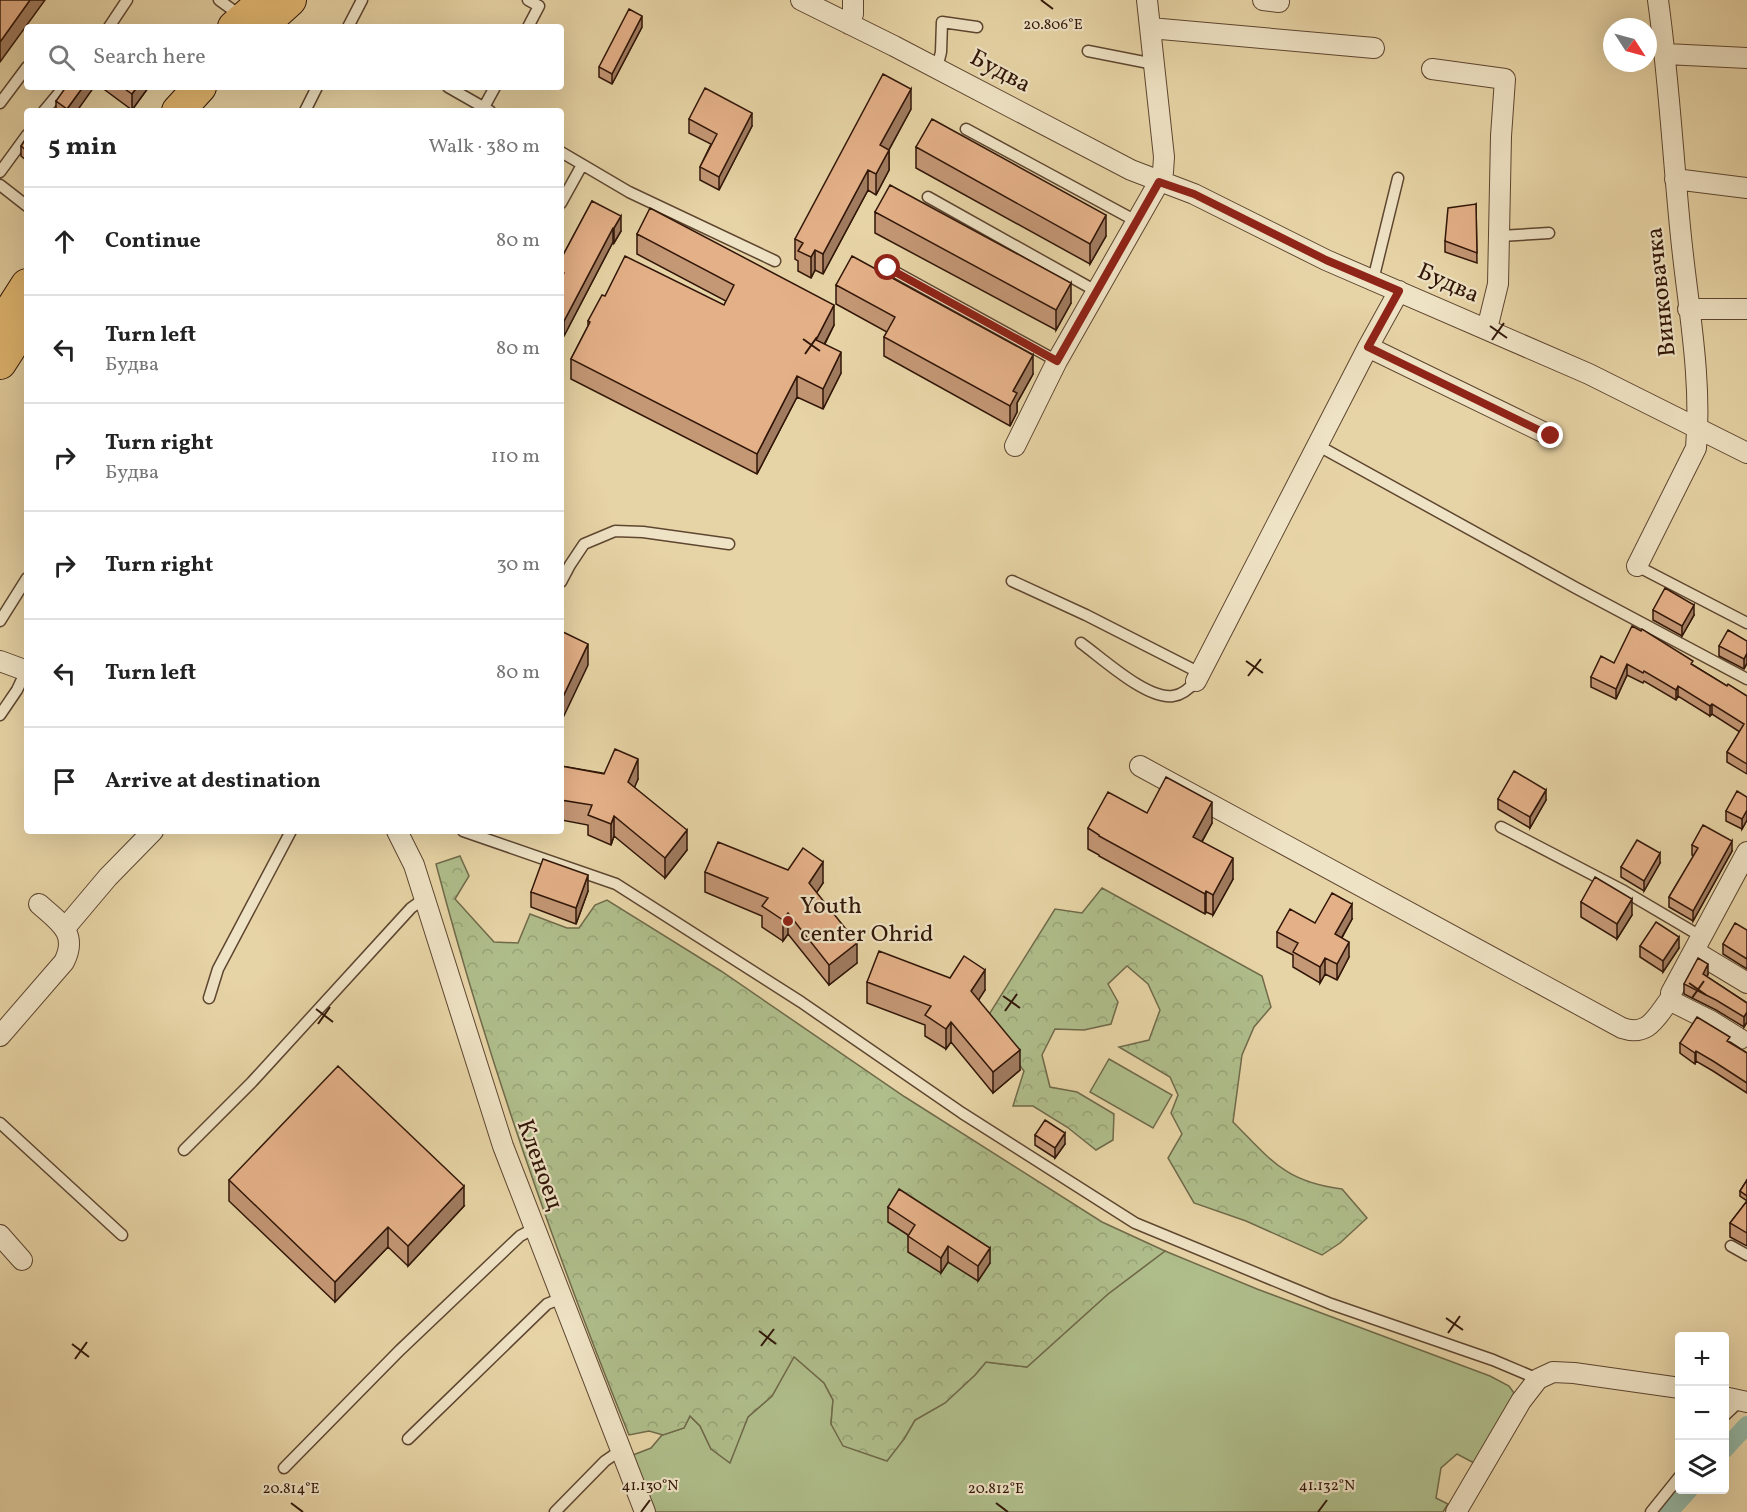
<!DOCTYPE html>
<meta charset="utf-8">
<style>
body{margin:0;font-family:Vollkorn,serif;background:#f6f6f6;color:#222}
.controls{position:absolute;right:18px;bottom:18px;display:grid;overflow:hidden;border-radius:6px;box-shadow:0 6px 24px #0002}
.controls button{width:54px;height:54px;display:grid;place-items:center;padding:0;border:0;border-bottom:2px solid #e0e0e0;background:#fff;color:#222;font:30px sans-serif}
.compass{position:absolute;left:1603px;top:18px;width:54px;height:54px;border-radius:50%;background:#fff;box-shadow:0 6px 24px #0002;rotate:126deg}
.stop{position:absolute;width:18px;height:18px;margin:-14px;border:4px solid #8f2418;border-radius:50%;background:#fff}
.stop.end{background:#8f2418;border-color:#fff;box-shadow:0 2px 6px #0008}
.list{margin:0;padding:0;list-style:none}
h2{display:flex;justify-content:space-between;align-items:center;height:78px;margin:0;padding:0 24px;font-size:26px}
h2 small{font-size:20px;font-weight:400;color:#767676}
.list li{display:grid;grid-template-columns:39px 1fr auto;gap:18px;align-items:center;box-sizing:border-box;height:108px;padding:0 24px;border-top:2px solid #e0e0e0}
.list b{display:block;font-size:22px;white-space:nowrap}
.list p{margin:0;font-size:20px;white-space:nowrap;color:#767676}
.list em{font-size:20px;font-style:normal;color:#767676}
.icon{flex:none;width:33px;height:33px;fill:none;stroke:currentColor;stroke-width:2;stroke-linecap:round;stroke-linejoin:round}
.map{position:relative;flex:none;width:1747px;height:1512px;overflow:hidden}
.search{position:absolute;background:#fff;box-shadow:0 6px 24px #0002;left:24px;top:24px;width:540px;height:66px;display:flex;align-items:center;gap:15px;box-sizing:border-box;padding:0 21px;border-radius:6px;color:#767676;font-size:22px}
.panel{position:absolute;background:#fff;box-shadow:0 6px 24px #0002;left:24px;top:108px;width:540px;height:726px;border-radius:6px}
.map>svg:first-child{display:block}
.green{fill:#afbe8b;stroke:#706a4a;stroke-width:1.5}
.forest{fill:url(#forest-crowns);stroke:#706a4a;stroke-width:1.5}
.lines{fill:none;stroke-linecap:round;stroke-linejoin:round}
.canal{stroke:#97b8a4;stroke-width:18}
.lane-casing{stroke:#5e4630;stroke-width:13}
.street-casing{stroke:#5e4630;stroke-width:22}
.primary-casing{stroke:#311608;stroke-width:34}
.lane{stroke:#efe3c5;stroke-width:10}
.street{stroke:#efe3c5;stroke-width:20}
.primary{stroke:#e4ba73;stroke-width:32}
.wall{fill:#c49775;stroke:#311608;stroke-width:1.5}
.shaded-wall{fill:#a07b5f;stroke:#311608;stroke-width:1.5}
.building{fill:#e4b088;stroke:#311608;stroke-width:1.5}
.route{stroke:#8f2418;stroke-width:8}
.ticks{fill:none;stroke:#311608;stroke-width:2}
.poi-dot{fill:#8f2418;stroke:#efe3c5;stroke-width:2}
.labels{text-anchor:middle;dominant-baseline:central;stroke-width:4.5;stroke-linejoin:round;paint-order:stroke}
.street-label{font-size:24px;fill:#311608;stroke:#efe3c5}
.poi-label{font-size:24px;fill:#311608;stroke:#efe3c5;text-anchor:start}
.ticks-label{font-size:15px;text-anchor:middle;fill:#311608;stroke:#efe3c5;stroke-width:4.5;stroke-linejoin:round;paint-order:stroke}
</style>
<div class="map">
<svg width="1747" height="1512" viewBox="0 0 1747 1512">
<defs>
<pattern id="forest-crowns" width="20" height="18" patternUnits="userSpaceOnUse" patternTransform="scale(1.5)"><rect width="20" height="18" fill="#afbe8b"/><path d="M2 6a3 3 0 1 1 6 0M12 15a3 3 0 1 1 6 0" fill="none" stroke="#97a376"/></pattern>
</defs>
<rect width="100%" height="100%" fill="#e7d4a6"/>
<filter id="stains"><feTurbulence type="fractalNoise" baseFrequency=".00333" numOctaves="4"/><feColorMatrix values="0 0 0 0 .2 0 0 0 0 .09 0 0 0 0 .02 0 0 0 .5 -.17"/></filter>
<radialGradient id="worn" r=".72"><stop offset=".6" stop-color="#630" stop-opacity="0"/><stop offset="1" stop-color="#630" stop-opacity=".3"/></radialGradient>
<path class="green" d="M1109,1059L1172,1095L1153,1128L1090,1092Z
M1165,1251L1257,1289L1490,1376L1509,1386L1514,1393L1474,1463L1457,1454L1441,1468L1436,1498L1448,1504L1443,1512H654L633,1455L651,1448L662,1435L684,1428L690,1416L700,1426L711,1449L742,1431L748,1417L772,1396L794,1356L824,1383L833,1400L831,1424L904,1439L915,1420L945,1403L975,1375L986,1362L1027,1367L1108,1294Z"/>
<path class="forest" d="M460,856L469,876L455,899L494,942L518,943L530,914L567,928H579L595,905L607,900L721,971L905,1097L1102,1222L1165,1251L1108,1294L1027,1367L986,1362L975,1375L945,1403L915,1420L904,1439L887,1461L843,1446L831,1424L833,1400L824,1383L794,1357L772,1396L748,1417L730,1463L711,1449L700,1426L690,1416L684,1428L663,1435L649,1431L629,1435C554,1249 487,1058 436,864Z
M1102,888L1262,976L1271,1007L1254,1027L1242,1055L1233,1122C1271,1160 1285,1182 1342,1189L1367,1218L1340,1243L1322,1255L1246,1221L1194,1203L1168,1158L1182,1134L1171,1113L1178,1095L1170,1077L1119,1047L1149,1040L1160,1010L1148,984L1127,966L1108,984L1118,1002L1111,1024L1084,1030L1055,1029L1042,1055L1050,1087L1077,1092L1114,1114L1113,1140L1096,1150L1067,1127L1033,1106H1013L1024,1071L985,1021L1055,909L1082,913Z"/>
<g class="lines">
<path class="canal" d="M1724,1450L1747,1425
M1669,1512L1689,1490"/>
<defs>
<path id="lane" d="M219,0L241,16
M109,27L127,0
M348,27L362,0
M528,27L539,6L528,0
M1088,51L1154,64
M937,68L941,52L942,22L977,27
M448,87L490,111
M0,103L27,67
M484,107L495,87
M44,111L64,87
M305,111L317,87
M966,129L1136,221
M561,152L629,192L775,261
M0,172L27,135
M0,185L27,206
M928,197L1096,291
M561,203L582,165
M1500,236L1549,233
M888,268L1057,361
M1373,280L1398,178
M1317,445L1576,588L1747,679
M1637,566L1747,623
M1012,581L1086,615L1200,673
M561,582L570,565L584,544L615,531L643,532L729,544
M0,621L27,578
M1081,643C1102,658 1147,700 1173,696C1183,695 1190,688 1196,681
M0,715L17,690L26,671
M1501,827L1624,891L1702,937
M463,831L616,884L801,1002L962,1113L1135,1223L1331,1304L1493,1360L1538,1379
M209,998L218,969L291,831
M0,1123L122,1235
M184,1150L252,1082L411,908L425,898
M1731,1246L1747,1255
M1724,1416L1741,1400
M408,1439L547,1304L562,1298
M284,1468L400,1350L520,1236L535,1228
M555,1512L605,1461L621,1450
M1651,1512L1680,1476"/>
<path id="street" d="M801,0L894,46L1131,170L1194,194L1326,260L1589,374L1747,453
M1263,0L1279,2
M849,24L853,14V0
M1150,28L1374,48
M1666,54L1747,58
M1432,69L1505,79L1501,136L1498,284L1487,329
M1675,179L1747,188
M1688,309H1747
M1368,347L1551,436
M1015,446L1057,361L1159,182L1163,172L1164,157L1147,0
M1637,566L1696,448C1702,377 1688,307 1681,237C1673,158 1669,79 1658,0
M0,661L27,671
M1196,681L1368,347L1399,291
M1140,766L1622,1028C1649,1037 1656,1017 1671,998
M397,831L414,865L503,1146L645,1512
M65,928L108,877L153,831
M1694,951L1747,983
M0,1036L64,962C79,933 58,921 39,904
M1740,1039L1711,1021L1673,1002L1671,998V993L1747,852
M0,1235L22,1260
M1724,1397L1747,1402
M1456,1512L1521,1401L1538,1379L1553,1372L1574,1373L1680,1388"/>
<path id="primary" d="M234,27L265,0
M260,27L290,0
M178,111L200,87
M0,327L27,285
M0,363L27,321"/>
</defs>
<use href="#lane" class="lane-casing"/>
<use href="#street" class="street-casing"/>
<use href="#primary" class="primary-casing"/>
<use href="#lane" class="lane"/>
<use href="#street" class="street"/>
<use href="#primary" class="primary"/>
</g>
<path class="wall" d="M642,27L612,84L599,77V67Z
M101,87H148V88L132,110Z
M56,101L77,111H56Z
M911,109L889,150V170L876,195L868,190L823,274L815,270L811,278L798,271V261L795,259V239Z
M689,119L752,126L719,190L700,180V167L711,144L689,133Z
M27,137V161L21,156V146Z
M916,147L1106,236L1090,264L916,168Z
M592,201L621,231L614,243L613,242L564,336L561,334V259Z
M1476,204L1477,263L1445,252V241Z
M875,212L1071,303L1056,330L875,233Z
M637,234L834,325L825,344L841,373L823,409L797,397L757,474L571,379V359L588,326V321L605,296L724,305L726,301L637,254Z
M836,285L1033,374L1017,403V412L1010,426L884,356V337L887,332L836,304Z
M1653,610L1694,615L1682,636L1653,620Z
M1747,641V663L1744,669L1719,656V646Z
M1614,663L1693,665L1727,686L1747,696V774L1727,762V752L1740,732L1712,714L1710,716L1678,696L1676,700L1644,681L1643,683L1627,675L1616,699L1591,687V677Z
M561,766L638,779L634,787L687,850L665,878L614,836L611,845L588,835V825L561,820Z
M1747,797V820L1742,829L1726,821V811Z
M1498,799L1546,800L1530,828L1498,809Z
M1147,813L1212,823L1202,842L1233,879L1213,915L1206,912L1205,914L1099,856V855L1088,849V828Z
M1692,845L1732,851L1693,921L1669,907V897L1694,856L1692,855Z
M1660,863L1644,891L1621,877V867Z
M705,872L823,883L816,893L857,963L829,985L788,934L783,941L762,927V916L705,892Z
M588,891L576,924L531,907V892Z
M1581,902L1632,915L1617,939L1581,917Z
M1352,919L1342,938L1349,957L1337,980L1325,974L1320,983L1293,967V955L1277,947V932Z
M1747,930V969L1723,954V944Z
M1640,946L1679,948L1663,972L1640,957Z
M1708,974L1707,977L1747,1003V1022L1744,1027L1716,1010L1684,994V984Z
M950,978L985,990L978,1000L1020,1070L993,1093L951,1042L946,1049L925,1036V1025L867,1003V982Z
M1730,1042L1747,1053V1093L1713,1071L1696,1061L1695,1064L1680,1053V1043Z
M1035,1135L1065,1144L1055,1158L1035,1145Z
M229,1180L464,1206L408,1266L388,1247L335,1302L229,1201Z
M1747,1180V1246L1730,1237V1223L1747,1201L1740,1196V1191Z
M888,1207L990,1263L978,1281L948,1262L941,1273L908,1252V1235L888,1222Z"/>
<path class="shaded-wall" d="M30,0H45L0,62V42Z
M642,16V27L612,84V74Z
M83,87H94L77,111H67V109Z
M137,87H148V88L132,110V94Z
M911,89V109L880,166V145Z
M752,113V126L719,190V177Z
M889,150V170L876,195V174Z
M868,170V190L823,274V254Z
M1106,215V236L1090,264V244Z
M621,216V231L614,243V228Z
M613,228V242L564,336V321Z
M815,250V270L811,278V257Z
M1071,283V303L1056,330V310Z
M834,305V325L816,360V340Z
M841,352V373L823,409V389Z
M1033,355V374L1017,403V412L1010,426V406L1013,391Z
M797,376V397L757,474V454Z
M1694,605V615L1682,636V626Z
M588,644V665L561,722V701Z
M1747,653V663L1744,669V659Z
M1627,664V675L1616,699V689Z
M1678,686V696L1676,700V690Z
M1712,704V714L1710,716V706Z
M638,759V779L628,803V782Z
M1546,790V800L1530,828V817Z
M1212,802V823L1193,857V837Z
M1747,810V820L1742,829V819Z
M614,816V836L611,845V824Z
M687,830V850L665,878V858Z
M1732,841V851L1693,921V911Z
M1660,853V863L1644,891V881Z
M1233,858V879L1213,915V895Z
M823,862V883L809,904V883Z
M588,875V891L576,924V908Z
M1206,891V912L1205,914V894Z
M1632,899V915L1617,939V924Z
M1352,904V919L1335,949V934Z
M788,913V934L783,941V920Z
M1679,937V948L1663,972V961Z
M1349,942V957L1337,980V964Z
M857,943V963L829,985V965Z
M1325,958V974L1320,983V967Z
M1708,964V974L1703,984V974Z
M985,970V990L971,1012V991Z
M1747,1012V1022L1744,1027V1017Z
M951,1022V1042L946,1049V1029Z
M1020,1050V1070L993,1093V1072Z
M1696,1051V1061L1695,1064V1053Z
M1065,1133V1144L1055,1158V1148Z
M464,1186V1206L408,1266V1246Z
M388,1227V1247L335,1302V1282Z
M948,1246V1262L941,1273V1258Z
M990,1248V1263L978,1281V1266Z"/>
<path class="building" d="M0,0H30L0,42Z
M629,9L642,16L612,74L599,67Z
M883,74L911,89L880,145L889,150L876,174L868,170L823,254L815,250L811,257L798,251L803,243L795,239Z
M66,87H83L67,109L56,101Z
M122,87H137L132,94Z
M705,88L752,113L719,177L700,167L717,134L689,119Z
M932,119L1106,215L1090,244L916,147Z
M27,137V151L21,146Z
M890,185L1071,283L1056,310L875,212Z
M592,201L621,216L614,228H613L564,321L561,320V278L564,273L561,271V259Z
M1476,204L1477,253L1445,241L1448,208Z
M650,208L834,305L816,340L841,352L823,389L797,376L757,454L571,359L590,322L588,321L602,295L605,296L625,256L724,305L734,285L637,234Z
M852,256L1033,355L1013,391L1017,393L1010,406L884,337L895,317L836,285Z
M1665,588L1694,605L1682,626L1653,610Z
M1632,626L1641,631L1642,629L1693,661L1691,664L1727,686L1728,684L1747,696V764L1727,752L1744,724L1712,704L1710,706L1678,686L1676,690L1644,671L1643,673L1627,664L1616,689L1591,677L1601,656L1614,663Z
M1728,630L1747,641V653L1744,659L1719,646Z
M561,631L588,644L561,701Z
M615,749L638,759L628,782L687,830L665,858L614,816L611,824L588,815L592,805L561,800V766L604,774Z
M1514,771L1546,790L1530,817L1498,799Z
M1166,777L1212,802L1193,837L1233,858L1213,895L1206,891L1205,894L1099,836V835L1088,828L1108,792L1147,813Z
M1737,791L1747,797V810L1742,819L1726,811Z
M1703,825L1732,841L1693,911L1669,897L1698,848L1692,845Z
M1637,840L1660,853L1644,881L1621,867Z
M718,842L788,870L803,848L823,862L809,883L857,943L829,965L788,913L783,920L762,906L768,898L705,872Z
M543,859L588,875L576,908L531,892Z
M1595,877L1632,899L1617,924L1581,902Z
M1332,893L1352,904L1335,934L1349,942L1337,964L1325,958L1320,967L1293,952L1298,943L1277,932L1290,909L1315,923Z
M1656,922L1679,937L1663,961L1640,946Z
M1735,923L1747,930V959L1723,944Z
M879,951L950,978L964,956L985,970L971,991L1020,1050L993,1072L951,1022L946,1029L925,1015L931,1006L867,982Z
M1698,958L1708,964L1703,974L1747,1003V1012L1744,1017L1716,1000L1684,984Z
M1697,1017L1730,1037L1727,1041L1747,1053V1083L1713,1061L1696,1051L1695,1053L1680,1043Z
M338,1066L464,1186L408,1246L388,1227L335,1282L229,1180Z
M1045,1120L1065,1133L1055,1148L1035,1135Z
M1747,1180V1196L1740,1191Z
M899,1189L990,1248L978,1266L948,1246L941,1258L908,1236L915,1225L888,1207Z
M1747,1201V1233L1730,1223Z"/>
<g class="lines">
<path class="route" d="M888,268L1057,361L1159,182L1194,194L1326,260L1399,291L1368,347L1551,436"/>
</g>
<path class="ticks" d="M1041,0L1053,9M1490,326L1507,338M803,339L820,351M1492,340L1504,323M805,354L817,337M1246,661L1263,673M1248,676L1261,659M1689,983L1706,995M1003,996L1020,1008M1692,998L1704,981M316,1009L333,1022M1005,1011L1017,994M318,1024L330,1007M1446,1318L1463,1330M759,1331L776,1344M1448,1333L1460,1316M72,1344L89,1357M761,1346L774,1329M75,1359L87,1342M291,1503L303,1512M996,1503L1008,1512M641,1512L650,1500M1318,1512L1327,1500"/>
<circle class="poi-dot" cx="788" cy="921" r="6"/>
<g class="labels">
<g class="street-label">
<text transform="translate(1000 72) rotate(28)">Будва</text>
<text transform="translate(1448 284) rotate(24)">Будва</text>
<text transform="translate(1662 292) rotate(-96)">Винковачка</text>
<text transform="translate(539 1165) rotate(70)">Кленоец</text>
</g>
<g class="poi-label">
<text x="800" y="907">Youth<tspan x="800" dy="28">center Ohrid</tspan></text>
</g>
</g>
<g class="ticks-label">
<text x="1053" y="29">20.806°E</text>
<text x="650" y="1490">41.130°N</text>
<text x="1327" y="1490">41.132°N</text>
<text x="291" y="1493">20.814°E</text>
<text x="996" y="1493">20.812°E</text>
</g>
<rect width="100%" height="100%" filter="url(#stains)"/>
<rect width="100%" height="100%" fill="url(#worn)"/>
</svg>
<div class="controls">
<button>+</button>
<button>−</button>
<button><svg class="icon" aria-label="layers" viewBox="0 0 24 24"><path d="M12 4l9 5-9 5-9-5zM3 14l9 5 9-5"/></svg></button>
</div>
<svg class="compass" viewBox="-18 -18 36 36"><path d="M0-13l5 13h-10z" fill="#e53935"/><path d="M0 13l5-13h-10z" fill="#767676"/></svg>
<div class="stop" style="left:888px;top:268px"></div>
<div class="stop end" style="left:1551px;top:436px"></div>
<div class="search"><svg class="icon" aria-label="search" viewBox="0 0 24 24"><circle cx="10" cy="10" r="6"/><path d="M15 15l6 6"/></svg>Search here</div>
<section class="panel">
<h2>5 min<small>Walk · 380 m</small></h2>
<ul class="list">
<li><svg class="icon" aria-label="ahead" viewBox="0 0 24 24"><path d="M12 20V5M6 11l6-6 6 6"/></svg><div><b>Continue</b></div><em>80 m</em></li>
<li><svg class="icon" aria-label="left" viewBox="0 0 24 24"><path d="M17 20v-9H6M10 6l-5 5 5 5"/></svg><div><b>Turn left</b><p>Будва</p></div><em>80 m</em></li>
<li><svg class="icon" aria-label="right" viewBox="0 0 24 24"><path d="M7 20v-9h11M14 6l5 5-5 5"/></svg><div><b>Turn right</b><p>Будва</p></div><em>110 m</em></li>
<li><svg class="icon" aria-label="right" viewBox="0 0 24 24"><path d="M7 20v-9h11M14 6l5 5-5 5"/></svg><div><b>Turn right</b></div><em>30 m</em></li>
<li><svg class="icon" aria-label="left" viewBox="0 0 24 24"><path d="M17 20v-9H6M10 6l-5 5 5 5"/></svg><div><b>Turn left</b></div><em>80 m</em></li>
<li><svg class="icon" aria-label="arrive" viewBox="0 0 24 24"><path d="M6 21V4h12l-3 4 3 4H6"/></svg><div><b>Arrive at destination</b></div></li>
</ul>
</section>
</div>
